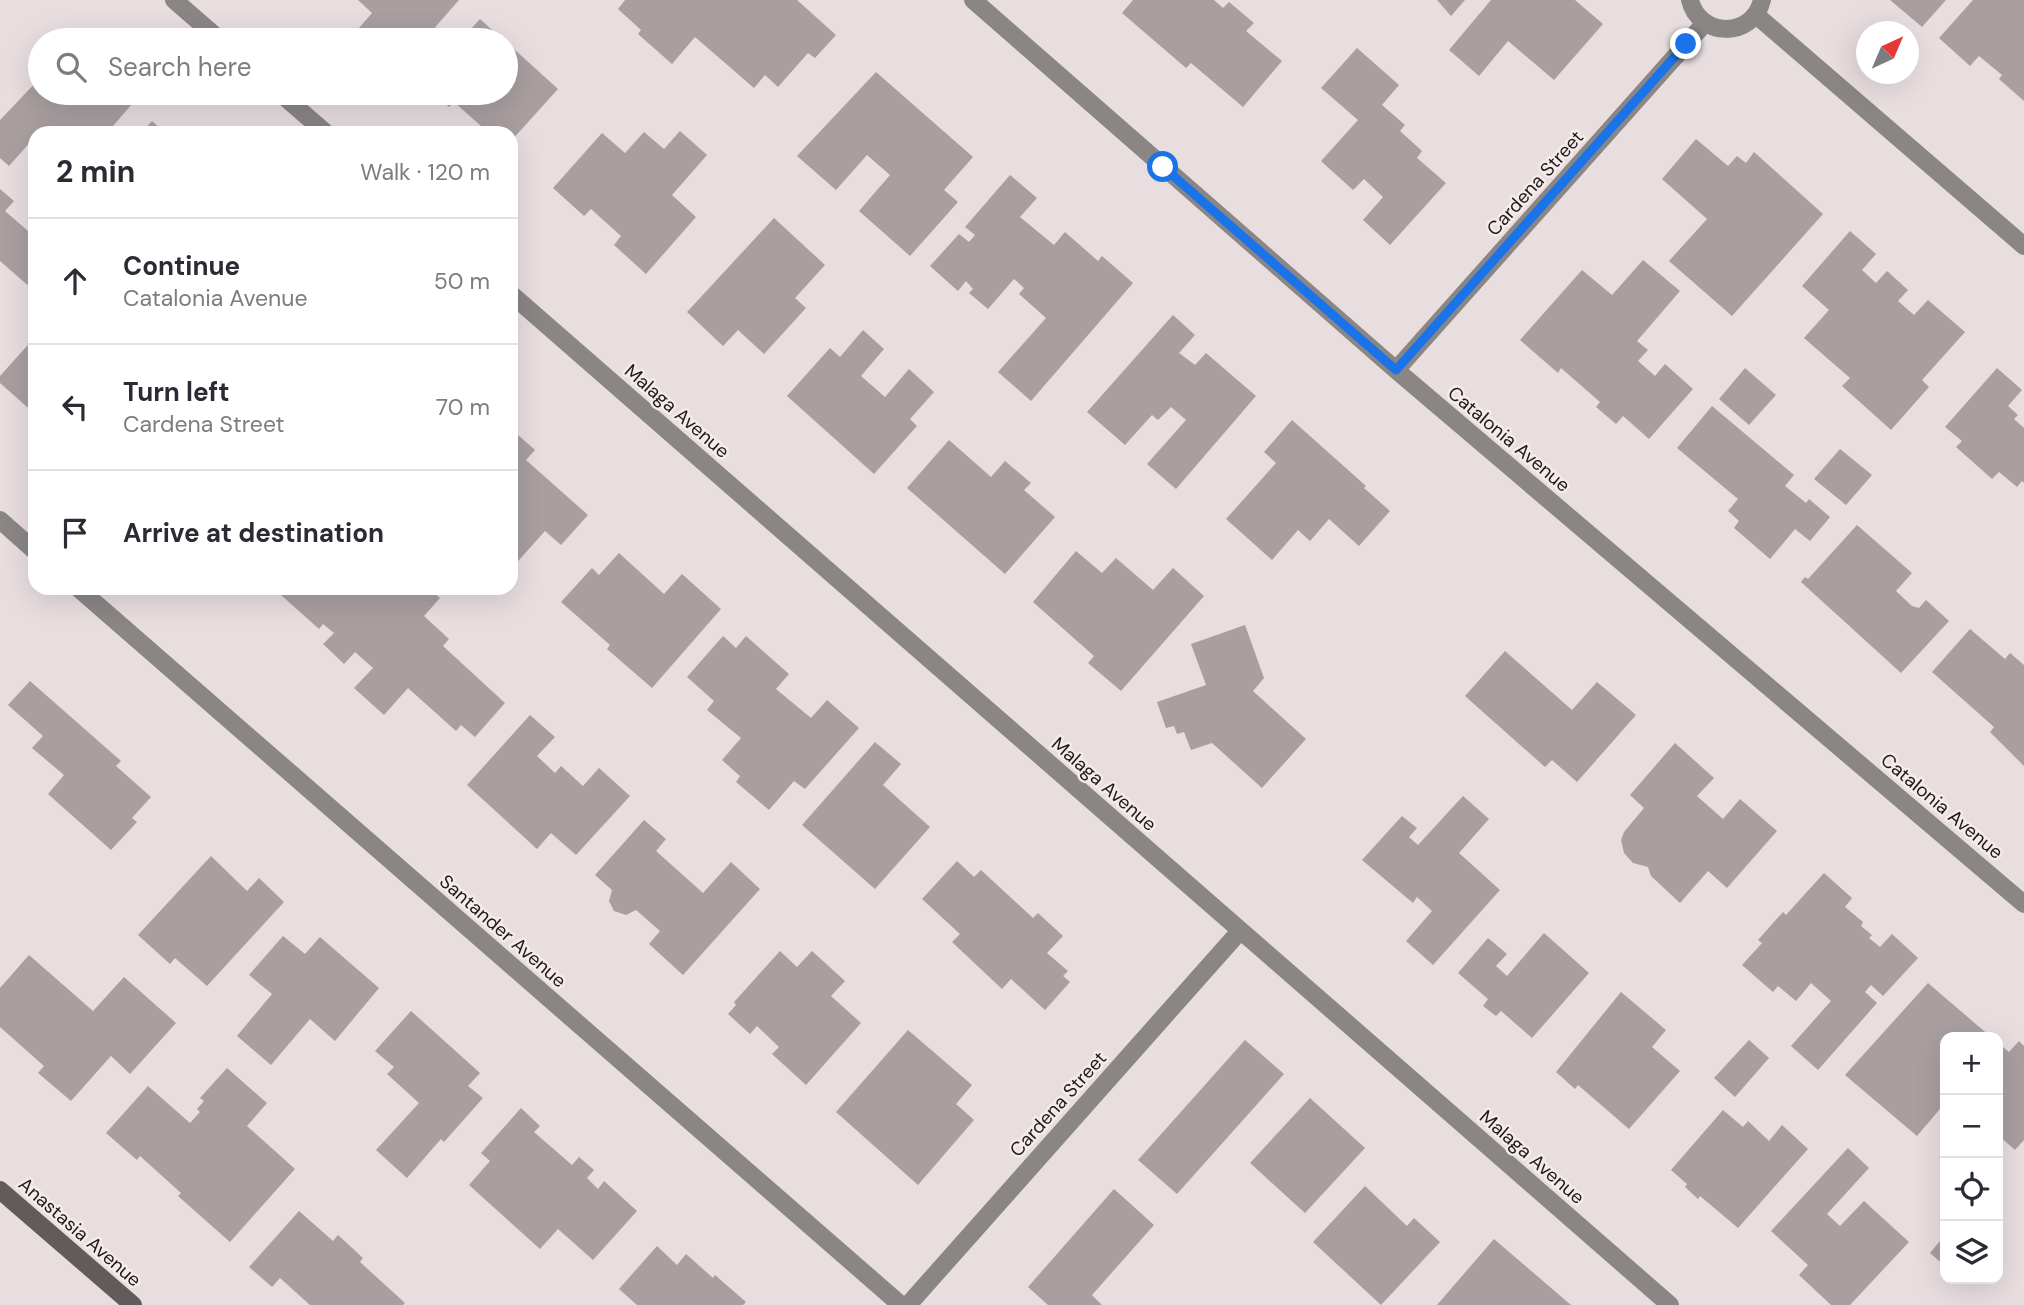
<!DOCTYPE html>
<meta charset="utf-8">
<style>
body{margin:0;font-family:"DM Sans",sans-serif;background:#f2f2f3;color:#2b2b33}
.controls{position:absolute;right:21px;bottom:21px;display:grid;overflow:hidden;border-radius:14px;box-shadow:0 7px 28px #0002}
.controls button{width:63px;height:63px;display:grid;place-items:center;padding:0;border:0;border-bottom:2px solid #e1e1e2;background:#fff;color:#2b2b33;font:35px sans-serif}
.compass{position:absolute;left:1856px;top:21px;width:63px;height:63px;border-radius:50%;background:#fff;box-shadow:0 7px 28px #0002;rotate:44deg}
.stop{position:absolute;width:21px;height:21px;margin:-16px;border:5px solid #1a73e8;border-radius:50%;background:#fff}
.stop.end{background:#1a73e8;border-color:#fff;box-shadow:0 2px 7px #0008}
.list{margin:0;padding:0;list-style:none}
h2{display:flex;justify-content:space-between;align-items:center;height:91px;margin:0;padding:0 28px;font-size:30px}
h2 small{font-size:23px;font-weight:400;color:#7c7c81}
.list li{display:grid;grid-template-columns:46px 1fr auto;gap:21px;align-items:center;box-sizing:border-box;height:126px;padding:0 28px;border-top:2px solid #e1e1e2}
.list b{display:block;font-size:26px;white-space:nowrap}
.list p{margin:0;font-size:23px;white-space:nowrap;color:#7c7c81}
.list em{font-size:23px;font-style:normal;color:#7c7c81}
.icon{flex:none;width:38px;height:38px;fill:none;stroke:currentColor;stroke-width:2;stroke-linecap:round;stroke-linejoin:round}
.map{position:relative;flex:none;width:2024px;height:1305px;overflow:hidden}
.search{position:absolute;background:#fff;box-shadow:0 7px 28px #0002;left:28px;top:28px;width:490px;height:77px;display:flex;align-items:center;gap:18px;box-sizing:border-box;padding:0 24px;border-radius:38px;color:#7c7c81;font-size:26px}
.panel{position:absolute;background:#fff;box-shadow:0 7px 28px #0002;left:28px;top:126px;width:490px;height:469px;border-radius:21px}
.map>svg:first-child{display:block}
.building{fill:#a99fa0}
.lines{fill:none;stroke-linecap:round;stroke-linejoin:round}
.street{stroke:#8a8686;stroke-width:18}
.secondary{stroke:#625b5c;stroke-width:18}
.route{stroke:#1a73e8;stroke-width:9}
.labels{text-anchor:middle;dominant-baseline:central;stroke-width:5;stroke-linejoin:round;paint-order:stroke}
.street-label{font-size:19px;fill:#1e1a1a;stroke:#f6ebec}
</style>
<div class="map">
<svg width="2024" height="1305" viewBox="0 0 2024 1305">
<rect width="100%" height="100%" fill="#e8dddf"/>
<path class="building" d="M358,0H459L424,40H373L359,28L372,13Z
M625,0H797L836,35L815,58L808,53L778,87L765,75L754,88L695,37L672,64L638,34L641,30L618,9Z
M1133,0H1214L1223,8L1229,2L1254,23L1246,31L1282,61L1243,107L1191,63L1186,68L1122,13Z
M1437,0H1465L1451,16Z
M1491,0H1575L1603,24L1554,80L1508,41L1479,76L1449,50Z
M1890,0H1946L1922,27Z
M1973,0H2024V101L1999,79L2002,75L1979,56L1970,66L1939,38Z
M480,19L503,40H461Z
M506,42L558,89L511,141V133H489L454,102L449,107L433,93H506Z
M1357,48L1399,85L1382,105L1405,125L1400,131L1422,151L1417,158L1446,183L1390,245L1363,220L1383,197L1364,179L1353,190L1321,161L1358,120L1321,88Z
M876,72L973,157L944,190L958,202L910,256L859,211L890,175L867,155L836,190L797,156Z
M40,78V93H119L132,104L107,133H35V140L33,139L9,166L0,158V120Z
M152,121L165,133H141Z
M680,131L707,155L672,195L696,217L646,274L614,245L621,236L591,209L584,216L553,188L602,133L625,153L644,132L664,149Z
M1696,139L1728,166L1737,156L1746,163L1754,152L1823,214L1732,316L1669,261L1707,219L1662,179Z
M1010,175L1037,198L1020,217L1054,245L1065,232L1098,261L1102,256L1133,283L1031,401L998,372L1046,318L1019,294L1024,288L1014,279L988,309L969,293L973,289L966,281L958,291L930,266L959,234L969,242L975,235L965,227Z
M0,189L14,201L5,211L35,237V284L31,288L0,261Z
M774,218L825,265L795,298L806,308L764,354L738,330L723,346L687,312Z
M1850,231L1876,254L1862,270L1876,283L1887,271L1908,290L1898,301L1914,315L1928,300L1965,332L1922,380L1929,387L1891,430L1842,386L1850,378L1804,338L1829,310L1802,286Z
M1643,260L1680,291L1637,341L1648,350L1638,361L1655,376L1665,364L1693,389L1649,439L1623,416L1616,424L1596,407L1600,402L1561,368L1558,373L1520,340L1582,270L1612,295Z
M1173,315L1195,335L1179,353L1195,365L1206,353L1256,396L1176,489L1147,464L1186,420L1171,407L1158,420L1152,415L1125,445L1087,412Z
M863,330L884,349L861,376L885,397L909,369L934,392L910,419L917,426L874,474L787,396L830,348L840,357Z
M35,337V414L0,383V376Z
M1745,368L1776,395L1749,425L1719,399Z
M1997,368L2022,390L2008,406L2018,415L2014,419L2024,428V483L2022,481L2017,487L1999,472L1992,479L1956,447L1962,441L1945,427Z
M1712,406L1794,475L1785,486L1806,503L1809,499L1830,517L1810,541L1795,529L1770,559L1734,528L1739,521L1728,511L1738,499L1677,448Z
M1292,420L1366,486L1364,488L1390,511L1359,546L1329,519L1310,541L1298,530L1272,560L1226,519L1276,463L1264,452Z
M517,434L535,450L526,460L588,515L561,545L545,531L511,569V441Z
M949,440L991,477L1005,461L1031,483L1024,490L1055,517L1005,574L907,488Z
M1840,449L1872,475L1846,505L1814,479Z
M1857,525L1912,573L1896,591L1912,606L1919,608L1926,600L1949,621L1901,673L1801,582L1805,577L1808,579Z
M1076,551L1102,573L1116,558L1153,590L1173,568L1204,596L1121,691L1088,663L1094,656L1033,602Z
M619,553L664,594L682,574L721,609L652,688L607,649L610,645L561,602L592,568L599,575Z
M287,588H383L389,593L393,588H428L440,598L424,616L449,639L443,646L505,703L475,737L461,725L456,731L408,688L384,715L354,688L373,668L355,652L344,664L323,644L334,633L323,624L319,629L281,595Z
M1245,625L1264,678L1253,691L1306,739L1262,788L1212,743L1191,750L1184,732L1177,734L1174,726L1166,728L1157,702L1206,685L1191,644Z
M1970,629L2005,659L2010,653L2024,665V766L1990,732L1994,727L1932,672Z
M723,636L736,648L746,636L789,674L776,689L811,718L827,700L859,728L805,789L794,781L769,810L736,782L740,776L722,760L741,738L707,710L714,701L687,677Z
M1505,651L1572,710L1597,682L1636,715L1577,782L1552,760L1545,767L1465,696Z
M30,681L121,761L116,766L151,797L132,818L137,822L111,850L48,794L64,775L32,748L43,736L8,705Z
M530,715L555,737L537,756L555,773L561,766L583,786L599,768L630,796L576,855L551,833L537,849L467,785Z
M875,742L901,764L883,785L930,827L875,889L802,825Z
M1675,743L1714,778L1697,796L1723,819L1740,799L1777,831L1727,888L1708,871L1680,903L1651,876L1648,867L1633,863L1624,853L1621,840L1624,832L1644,808L1630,795Z
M1463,796L1489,819L1459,853L1500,890L1433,965L1406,941L1432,911L1417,897L1413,903L1362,860L1402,816L1417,828L1409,837L1418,845Z
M644,820L666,839L656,851L703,893L731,862L760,889L683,975L649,944L660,931L636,910L626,915L614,911L609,901L612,890L595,875Z
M211,856L247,891L259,878L284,902L207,986L175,958L170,964L138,935Z
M957,861L974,877L981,870L1033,918L1038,913L1063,936L1047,953L1068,971L1063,976L1070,982L1045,1010L1011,979L1002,989L952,942L960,934L922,899Z
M1824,873L1852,898L1845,907L1863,922L1861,926L1872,935L1869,938L1880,947L1892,934L1918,958L1883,996L1871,985L1865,992L1877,1003L1818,1070L1791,1046L1831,1001L1811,983L1796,1001L1778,986L1773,992L1742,965L1762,943L1758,940L1783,912L1786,915Z
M1544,933L1589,973L1532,1038L1501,1011L1496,1016L1483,1006L1488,999L1458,973L1488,938L1507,954L1496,966L1507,976Z
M283,936L305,954L320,937L379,988L335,1041L310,1019L271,1065L237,1036L272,994L249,975Z
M780,951L797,967L812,951L845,981L831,996L861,1023L806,1085L772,1054L779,1047L757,1026L750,1034L728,1014L736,1005L734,1002Z
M29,955L93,1011L124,977L176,1023L130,1074L111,1056L71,1101L38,1073L44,1066L0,1027V988Z
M1928,983L1991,1037H1945V1103L1917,1136L1845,1075Z
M1621,992L1666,1030L1652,1047L1680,1071L1629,1129L1578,1085L1575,1089L1556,1072Z
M411,1011L480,1073L468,1086L483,1098L444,1142L441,1139L407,1178L376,1150L419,1103L387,1074L394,1067L375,1051Z
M908,1030L972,1085L956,1104L974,1120L918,1185L836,1112Z
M1245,1040L1284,1074L1177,1194L1138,1160Z
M1749,1040L1769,1058L1735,1097L1714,1078Z
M2019,1041L2024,1046V1140L2015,1150L1998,1135V1043L2009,1052Z
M227,1068L267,1103L247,1126L295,1169L230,1242L178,1196L181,1193L140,1156L137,1160L106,1133L148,1086L190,1123L200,1112L197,1109L204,1101L200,1098Z
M1310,1098L1365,1148L1305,1213L1250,1163Z
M521,1108L540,1126L534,1132L572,1165L579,1157L594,1170L587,1178L598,1189L604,1181L637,1211L593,1260L558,1229L540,1249L469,1185L490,1161L481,1153Z
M1723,1110L1743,1127L1748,1121L1769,1141L1782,1125L1808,1149L1738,1228L1700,1196L1698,1199L1685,1187L1687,1184L1671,1170Z
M1848,1148L1869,1168L1827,1214L1840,1226L1864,1201L1909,1242L1850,1305H1831L1799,1275L1808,1265L1771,1231Z
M1365,1186L1407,1226L1414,1218L1440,1242L1381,1305L1313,1242Z
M1114,1189L1154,1225L1092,1295L1102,1305H1048L1028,1287Z
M299,1211L333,1241L338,1235L363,1258L360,1262L405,1303L403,1305H310L280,1278L272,1287L249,1267Z
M1945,1235V1266L1930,1253Z
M1494,1239L1571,1305H1437Z
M657,1246L677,1265L686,1254L713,1278L715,1275L746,1302L743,1305H637L619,1289Z"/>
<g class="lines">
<path class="street" d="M174,0L220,40
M973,0L1396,370L2024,904
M1690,0C1699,38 1753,39 1762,0
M1756,15L2024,246
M280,93L326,133
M511,294L1670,1305
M1396,370L1705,23
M0,520L35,551
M78,588L901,1305
M908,1305L1240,931"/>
<path class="secondary" d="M0,1190L133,1305"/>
</g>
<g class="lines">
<path class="route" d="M1163,167L1396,370L1686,44"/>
</g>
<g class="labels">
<g class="street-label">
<text transform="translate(1535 183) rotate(-48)">Cardena Street</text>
<text transform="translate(677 411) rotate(41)">Malaga Avenue</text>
<text transform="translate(1509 439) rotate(40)">Catalonia Avenue</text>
<text transform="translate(1104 784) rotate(41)">Malaga Avenue</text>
<text transform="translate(1942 806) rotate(40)">Catalonia Avenue</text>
<text transform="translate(503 931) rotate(41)">Santander Avenue</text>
<text transform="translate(1058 1104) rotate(-48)">Cardena Street</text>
<text transform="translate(1532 1157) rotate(41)">Malaga Avenue</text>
<text transform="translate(80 1232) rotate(41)">Anastasia Avenue</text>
</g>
</g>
</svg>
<div class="controls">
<button>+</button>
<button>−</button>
<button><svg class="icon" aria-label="locate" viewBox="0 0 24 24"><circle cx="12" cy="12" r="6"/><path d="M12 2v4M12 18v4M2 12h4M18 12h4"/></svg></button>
<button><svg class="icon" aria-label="layers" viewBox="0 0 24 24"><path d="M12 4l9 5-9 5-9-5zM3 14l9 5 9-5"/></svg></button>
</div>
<svg class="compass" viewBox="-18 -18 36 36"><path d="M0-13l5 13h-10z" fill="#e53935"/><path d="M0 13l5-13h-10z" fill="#7c7c81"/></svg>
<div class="stop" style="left:1163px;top:167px"></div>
<div class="stop end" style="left:1686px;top:44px"></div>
<div class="search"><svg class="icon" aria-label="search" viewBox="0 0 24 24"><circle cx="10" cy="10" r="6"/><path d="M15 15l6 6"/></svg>Search here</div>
<section class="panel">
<h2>2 min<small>Walk · 120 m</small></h2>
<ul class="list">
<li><svg class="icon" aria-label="ahead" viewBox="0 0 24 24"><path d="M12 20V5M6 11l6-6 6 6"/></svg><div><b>Continue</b><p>Catalonia Avenue</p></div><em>50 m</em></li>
<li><svg class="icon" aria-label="left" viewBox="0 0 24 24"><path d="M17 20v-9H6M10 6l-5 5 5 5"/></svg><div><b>Turn left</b><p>Cardena Street</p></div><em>70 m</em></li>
<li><svg class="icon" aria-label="arrive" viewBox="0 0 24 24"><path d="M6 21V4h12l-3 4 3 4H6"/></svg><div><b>Arrive at destination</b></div></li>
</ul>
</section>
</div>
